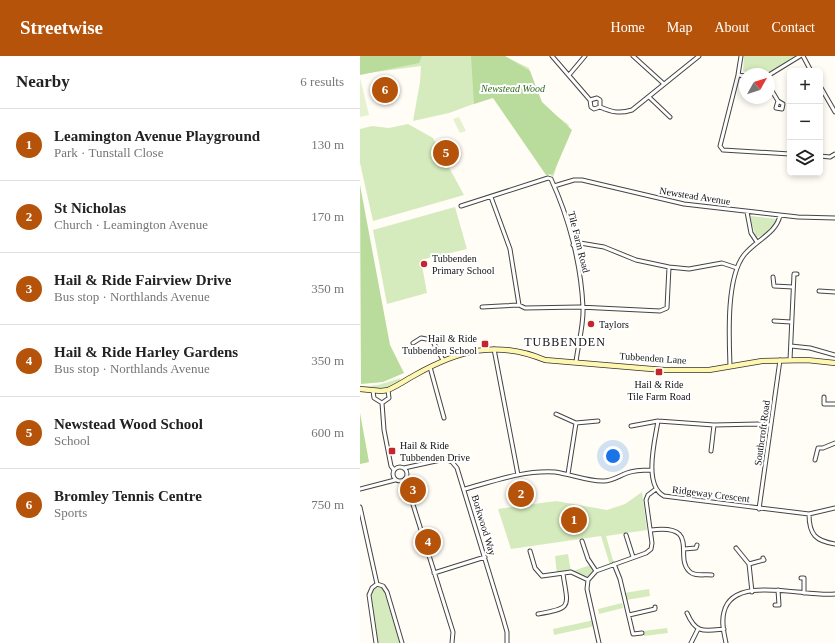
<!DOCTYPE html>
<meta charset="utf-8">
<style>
body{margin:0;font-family:"Times New Roman",serif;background:#f6f6f6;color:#222}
.controls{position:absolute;right:12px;top:12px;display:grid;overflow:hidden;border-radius:6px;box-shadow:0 2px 6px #0003}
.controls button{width:36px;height:36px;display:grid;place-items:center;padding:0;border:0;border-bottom:1px solid #e0e0e0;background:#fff;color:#222;font:20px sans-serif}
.compass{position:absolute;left:379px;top:12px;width:36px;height:36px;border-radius:50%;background:#fff;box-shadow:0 2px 6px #0003;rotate:51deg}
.you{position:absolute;left:253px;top:400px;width:14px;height:14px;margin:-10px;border:3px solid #fff;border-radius:50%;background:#1a73e8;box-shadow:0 0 0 6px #1a73e833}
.badge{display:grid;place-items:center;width:26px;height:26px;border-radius:50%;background:#b45309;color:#fff;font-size:13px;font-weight:700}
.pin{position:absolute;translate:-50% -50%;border:2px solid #fff;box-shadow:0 1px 4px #0006}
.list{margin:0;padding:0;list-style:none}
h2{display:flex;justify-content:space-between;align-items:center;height:52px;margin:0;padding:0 16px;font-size:17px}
h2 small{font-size:13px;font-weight:400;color:#767676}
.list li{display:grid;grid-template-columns:26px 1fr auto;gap:12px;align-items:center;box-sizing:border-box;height:72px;padding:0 16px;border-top:1px solid #e0e0e0}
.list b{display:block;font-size:15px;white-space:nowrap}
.list p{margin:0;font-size:13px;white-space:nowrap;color:#767676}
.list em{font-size:13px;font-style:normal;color:#767676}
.icon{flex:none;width:22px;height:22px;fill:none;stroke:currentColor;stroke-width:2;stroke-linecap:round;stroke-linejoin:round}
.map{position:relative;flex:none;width:475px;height:587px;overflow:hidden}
header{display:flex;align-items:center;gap:24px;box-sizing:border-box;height:56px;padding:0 20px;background:#b45309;color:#fff}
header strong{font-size:19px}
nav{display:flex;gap:22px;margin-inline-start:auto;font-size:14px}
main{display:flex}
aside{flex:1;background:#fff}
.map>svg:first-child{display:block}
.green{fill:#d5ebbd}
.forest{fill:#b9dc9c}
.pitch{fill:#e6f2cf}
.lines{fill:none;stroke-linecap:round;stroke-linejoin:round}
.street-casing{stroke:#444;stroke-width:5}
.secondary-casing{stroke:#333;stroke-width:6}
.street{stroke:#fff;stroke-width:3}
.secondary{stroke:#fff6b0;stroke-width:4.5}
.poi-dot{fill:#c4262e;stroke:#fff;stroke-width:1.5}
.labels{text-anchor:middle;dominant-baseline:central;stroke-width:4;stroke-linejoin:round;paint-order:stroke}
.park-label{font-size:10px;font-style:italic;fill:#2f6b1f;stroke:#fff}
.street-label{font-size:10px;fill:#111;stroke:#fff}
.poi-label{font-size:10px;fill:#111;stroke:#fff;text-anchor:start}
.quarter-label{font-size:12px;letter-spacing:1px;fill:#111;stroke:#fff}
</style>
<header>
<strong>Streetwise</strong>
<nav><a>Home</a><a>Map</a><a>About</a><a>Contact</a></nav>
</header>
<main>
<aside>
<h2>Nearby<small>6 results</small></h2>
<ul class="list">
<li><span class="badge">1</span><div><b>Leamington Avenue Playground</b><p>Park · Tunstall Close</p></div><em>130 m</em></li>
<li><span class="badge">2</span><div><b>St Nicholas</b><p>Church · Leamington Avenue</p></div><em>170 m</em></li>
<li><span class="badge">3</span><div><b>Hail &amp; Ride Fairview Drive</b><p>Bus stop · Northlands Avenue</p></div><em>350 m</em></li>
<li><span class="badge">4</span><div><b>Hail &amp; Ride Harley Gardens</b><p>Bus stop · Northlands Avenue</p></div><em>350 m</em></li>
<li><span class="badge">5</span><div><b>Newstead Wood School</b><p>School</p></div><em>600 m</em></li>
<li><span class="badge">6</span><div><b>Bromley Tennis Centre</b><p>Sports</p></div><em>750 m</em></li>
</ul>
</aside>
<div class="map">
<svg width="475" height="587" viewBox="0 0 475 587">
<rect width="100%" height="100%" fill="#fffdf5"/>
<path class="green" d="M0,0H144L169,12L180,48L209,69L193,122L136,42H130L89,57L53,65L60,26L61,10L0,18Z
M384,0H436C420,12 403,23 383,15Z
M48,68L73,82L104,139L13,165L0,107V73L12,70L29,72Z
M95,151L107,193L61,204L67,237L27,248L13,174Z
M391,160L417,163C416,171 404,181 396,181L390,162Z
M41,322C34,335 13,332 0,331L18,329Z
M282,436L287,474L246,480L254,508L250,509L241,480L151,493L138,453L196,445L247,454L265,448Z
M208,498L211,516L197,519L195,500Z
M230,509L233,515L227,521L213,515Z
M17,530L22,532L25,537L40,587H17L11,539L13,533Z
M289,533L290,540L266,544L264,537Z
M262,547L263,552L239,558L238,553Z
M234,564L235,570L194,579L193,573Z
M307,572L308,577L284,580L283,575Z"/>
<path class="forest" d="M0,0H62L59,7L0,19Z
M111,0H145L170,15L182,46L212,74L193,118L186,119L133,42L114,48Z
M0,129L30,289L44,317L23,326L1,328Z
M0,357L9,406L0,408Z"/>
<path class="pitch" d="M0,22L9,59L0,61Z
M99,61L106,75L100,77L93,63Z"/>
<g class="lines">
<defs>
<path id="street" d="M192,0L230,44L231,51L234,53L240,51V44L237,42L230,44
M273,0L304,28
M381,0L378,19L385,20
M443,0L451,15
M209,19L225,0
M378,19L360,90L363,94L430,98
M409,19L440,0
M409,30L418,45L423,48L422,53L416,52L418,45
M460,30L475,56
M289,41L310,61
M240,51C252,56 259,58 272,54L339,0
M460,100L470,101L475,98
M194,130L214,124H222L324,148L438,161L475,162
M131,141L150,193L159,249
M101,150L188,122L191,123C209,162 221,208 223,251C224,269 218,288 216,306
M387,156L391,177L397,186
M213,189L220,187L244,191L276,204L309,211L329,213L362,207L377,212
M413,221L414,230L433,231
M459,235L475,236
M122,251L159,249L165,252L219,251L300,255L307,252L309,211
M414,265L431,266
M53,287L61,282L72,284L83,304
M431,290L450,292L475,299
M134,293L158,419
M430,304L434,218H437
M370,310C369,281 366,222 384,199C396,184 417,177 420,159
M70,311L84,362
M13,335L14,342L22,347
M464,341V348H475
M22,347L24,374L31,410L34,414
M22,347L29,342L28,334
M196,358L216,367L238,365
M298,365C295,384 283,429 304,440L449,458L475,452
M271,370L298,365L354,369L398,368L411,369
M351,395L354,369
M455,404L458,392H463L475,387
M33 418a7 7 0 1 1 14 0a7 7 0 1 1-14 0Z
M44,412L85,403L92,406L97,412L143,562L147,576V587
M208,418L216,367
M45,423L93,576L92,587
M0,433L35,424
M105,433C134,425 164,414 195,416C210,418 230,426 244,425C252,425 259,420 267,417C275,414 282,414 291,414
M0,451L17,528
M399,453L420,304
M449,458C449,479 456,485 475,488
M291,474C341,468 314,500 329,515C334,521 345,518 352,519
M266,479L273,501
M222,485L228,503L236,515
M376,492L389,508L392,536
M324,493L336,492L337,489
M170,495L175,512L182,520L211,516L228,524
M254,508L260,523L273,578L282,577
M389,508L404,504L403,502
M74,517L125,501
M441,522H444V537
M415,549H419L418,534
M327,557C336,578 344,575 364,573
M178,558C213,552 208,551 203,518
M269,559L295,553V551
M16,587L9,539L12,532L17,528L23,530L27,536L42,587
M239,587L227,533L228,524L236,515L286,497L291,493L292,487L286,444L288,439L296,433
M331,587L338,573
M366,587C364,577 361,566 364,556C373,517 447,542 475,538"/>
<path id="secondary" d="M0,333L21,335L28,334C37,330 46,324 55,319C99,294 137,284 185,304L304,314H349L402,305L447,304L475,307"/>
</defs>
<use href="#street" class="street-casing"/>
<use href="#secondary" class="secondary-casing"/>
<use href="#street" class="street"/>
<use href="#secondary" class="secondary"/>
</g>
<g class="poi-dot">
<circle cx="64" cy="208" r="4"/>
<circle cx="231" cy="268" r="4"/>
<rect x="121" y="284" width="8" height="8" rx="2"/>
<rect x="295" y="312" width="8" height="8" rx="2"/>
<rect x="28" y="391" width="8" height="8" rx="2"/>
</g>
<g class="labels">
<g class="park-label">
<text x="153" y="32">Newstead Wood</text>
</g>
<g class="street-label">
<text transform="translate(335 140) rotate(9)">Newstead Avenue</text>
<text transform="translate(219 186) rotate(76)">Tile Farm Road</text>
<text transform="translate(293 302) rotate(4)">Tubbenden Lane</text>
<text transform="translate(402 377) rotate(-82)">Southcroft Road</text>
<text transform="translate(351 438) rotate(7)">Ridgeway Crescent</text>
<text transform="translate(124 469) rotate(73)">Borkwood Way</text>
</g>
<g class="poi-label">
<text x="72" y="202">Tubbenden<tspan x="72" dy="12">Primary School</tspan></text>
<text x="239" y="268">Taylors</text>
<text x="117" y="282" text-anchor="end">Hail &amp; Ride<tspan x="117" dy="12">Tubbenden School</tspan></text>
<text x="299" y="328" text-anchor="middle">Hail &amp; Ride<tspan x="299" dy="12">Tile Farm Road</tspan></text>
<text x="40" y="389">Hail &amp; Ride<tspan x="40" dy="12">Tubbenden Drive</tspan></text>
</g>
<g class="quarter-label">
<text x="205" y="286">TUBBENDEN</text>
</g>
</g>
</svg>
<div class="controls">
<button>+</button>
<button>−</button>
<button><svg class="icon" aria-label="layers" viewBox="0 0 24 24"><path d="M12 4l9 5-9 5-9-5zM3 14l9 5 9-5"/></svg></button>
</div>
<svg class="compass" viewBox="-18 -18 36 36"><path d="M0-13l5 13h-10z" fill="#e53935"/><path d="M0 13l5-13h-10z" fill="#767676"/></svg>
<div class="you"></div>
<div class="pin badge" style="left:214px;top:464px">1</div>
<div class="pin badge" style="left:161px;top:438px">2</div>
<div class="pin badge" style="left:53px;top:434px">3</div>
<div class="pin badge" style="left:68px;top:486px">4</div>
<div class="pin badge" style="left:86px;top:97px">5</div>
<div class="pin badge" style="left:25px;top:34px">6</div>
</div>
</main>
